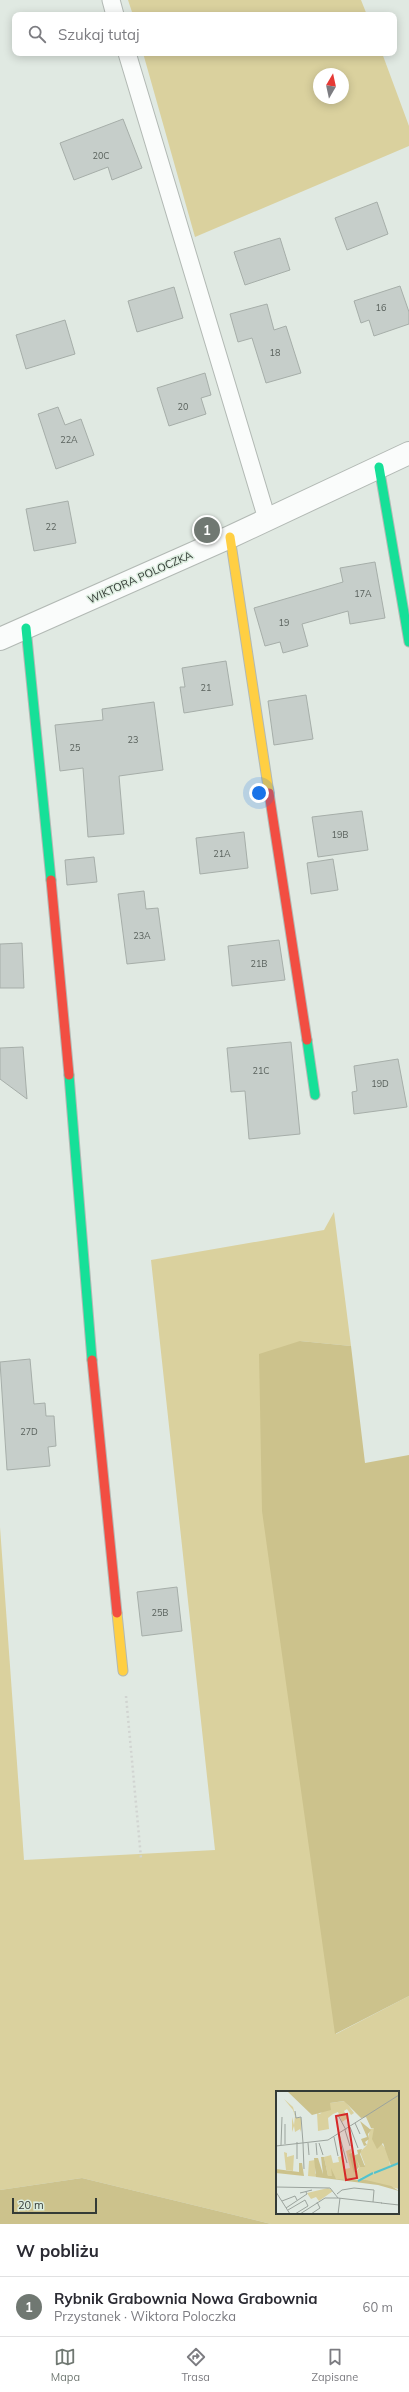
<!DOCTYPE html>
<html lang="pl">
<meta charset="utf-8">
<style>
body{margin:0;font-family:Mulish,sans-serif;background:#f2f2f3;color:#2b2b33}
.compass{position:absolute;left:313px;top:68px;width:36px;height:36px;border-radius:50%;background:#fff;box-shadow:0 2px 10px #0003;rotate:9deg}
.scale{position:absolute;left:12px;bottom:10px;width:85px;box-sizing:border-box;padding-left:4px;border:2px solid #343b36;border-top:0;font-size:11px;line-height:14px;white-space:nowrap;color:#343b36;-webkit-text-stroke:3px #dceddf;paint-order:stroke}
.you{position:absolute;left:259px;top:793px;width:14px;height:14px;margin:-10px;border:3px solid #fff;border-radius:50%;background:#1a73e8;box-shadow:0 0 0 6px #1a73e833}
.badge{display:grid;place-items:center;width:26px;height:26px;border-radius:50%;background:#707872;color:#fff;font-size:13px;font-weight:700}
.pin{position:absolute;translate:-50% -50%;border:2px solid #fff;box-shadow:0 1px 4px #0006}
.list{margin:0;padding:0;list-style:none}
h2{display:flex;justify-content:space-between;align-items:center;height:52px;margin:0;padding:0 16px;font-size:17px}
h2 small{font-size:13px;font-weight:400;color:#7c7c81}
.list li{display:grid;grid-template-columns:26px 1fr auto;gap:12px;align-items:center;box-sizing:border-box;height:60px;padding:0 16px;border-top:1px solid #e1e1e2}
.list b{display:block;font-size:15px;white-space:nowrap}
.list p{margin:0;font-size:13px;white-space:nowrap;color:#7c7c81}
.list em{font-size:13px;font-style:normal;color:#7c7c81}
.icon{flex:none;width:22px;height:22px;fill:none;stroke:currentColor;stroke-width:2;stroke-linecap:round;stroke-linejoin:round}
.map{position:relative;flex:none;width:409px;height:2224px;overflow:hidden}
.search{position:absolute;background:#fff;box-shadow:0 2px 10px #0003;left:12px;right:12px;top:12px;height:44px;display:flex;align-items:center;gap:10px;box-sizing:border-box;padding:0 14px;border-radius:8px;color:#7c7c81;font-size:15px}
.sheet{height:112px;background:#fff}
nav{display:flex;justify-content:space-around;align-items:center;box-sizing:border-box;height:56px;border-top:1px solid #e1e1e2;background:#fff;font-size:11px;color:#7c7c81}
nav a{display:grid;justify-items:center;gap:2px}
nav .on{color:#707872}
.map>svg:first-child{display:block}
.green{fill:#dad19e;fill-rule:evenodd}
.forest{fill:#ccc28c}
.building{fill:#c6ceca;stroke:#a6aea9}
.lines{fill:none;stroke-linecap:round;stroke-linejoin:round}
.lane-casing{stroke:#b2b9b4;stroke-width:19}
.street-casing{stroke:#b2b9b4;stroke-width:24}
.fast-casing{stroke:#b2b9b4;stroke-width:11}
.slow-casing{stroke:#b2b9b4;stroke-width:11}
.jam-casing{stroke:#b2b9b4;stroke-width:11}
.path{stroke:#d1d4d1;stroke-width:2.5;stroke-dasharray:2 3;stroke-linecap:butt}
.lane{stroke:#fafcfb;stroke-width:17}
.street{stroke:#fafcfb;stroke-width:22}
.fast{stroke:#16e098;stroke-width:9}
.slow{stroke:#ffcf43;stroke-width:9}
.jam{stroke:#f24e42;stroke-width:9}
.labels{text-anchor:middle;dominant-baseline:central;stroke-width:3;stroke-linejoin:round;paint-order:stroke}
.number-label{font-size:9px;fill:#58605b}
.street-label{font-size:11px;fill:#343b36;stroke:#dceddf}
.inset-river{fill:none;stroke:#53c2cc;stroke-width:2}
.inset-road{fill:none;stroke:#9ba39d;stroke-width:1}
.view{fill:#d62828;fill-opacity:0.15;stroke:#d62828;stroke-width:2}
.inset-edge{fill:none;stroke:#343b36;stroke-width:2}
</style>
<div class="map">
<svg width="409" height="2224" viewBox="0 0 409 2224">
<rect width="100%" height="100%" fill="#e0e9e2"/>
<path class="green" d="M128,0H361L367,15H133Z
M143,53H382L409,126V146L195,237ZM319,74H343V98H319Z
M334,1212L351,1346L300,1341L336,2034L409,1996V2224H271L82,2178L0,2190V1527L24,1860L215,1850L151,1260L324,1230ZM277,2092H398V2213H277Z"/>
<path class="forest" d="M300,1341L351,1346L365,1463L409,1455V1996L335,2034L262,1511L259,1354Z
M82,2178L271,2224H0V2190Z"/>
<path class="building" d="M123,119L142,168L112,180L108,167L74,180L60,143Z
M377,202L388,234L347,250L335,218Z
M280,238L290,270L245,285L234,252Z
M400,286L409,312V324L374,336L369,320L361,323L354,301Z
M174,287L183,318L137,332L128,301Z
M267,304L274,330L286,326L301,373L266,383L252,338L238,342L230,314Z
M65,320L75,354L26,369L16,335Z
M205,373L211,395L201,398L206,414L169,426L157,388Z
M58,407L65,425L81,419L94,455L56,469L38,414Z
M68,501L76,543L34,551L26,509Z
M375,562L385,618L350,624L348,611L302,624L308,646L283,653L280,642L265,646L254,608L343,582L340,568Z
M226,661L233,705L184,713L180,687H185L182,668Z
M306,695L313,739L274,745L268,701Z
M154,702L163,770L119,776L124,834L88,837L83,768L60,771L55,725L103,720L102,709Z
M362,811L368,850L318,857L312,817Z
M244,832L248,868L200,874L196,838Z
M94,857L97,882L67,885L65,860Z
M333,859L338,890L311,894L307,863Z
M144,891L146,909L158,908L165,960L127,964L118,894Z
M279,940L285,980L232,986L228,946Z
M22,943L24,988H0V944Z
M291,1042L300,1134L249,1139L245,1091L231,1092L227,1048Z
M23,1047L27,1099L0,1079V1048Z
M398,1059L407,1107L354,1114L352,1092L357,1091L354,1066Z
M30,1359L34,1404L45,1403L46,1416H54L56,1446L48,1447L50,1466L7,1470L0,1362Z
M177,1587L182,1631L142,1636L137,1592Z"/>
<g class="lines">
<defs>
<path id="lane" d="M111,0L115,15
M127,53L267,519"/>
<path id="street" d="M0,639L230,537L409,453"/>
<path id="fast" d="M379,467L409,642
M26,628L51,880
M307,1040L315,1095
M69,1075L92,1360"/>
<path id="slow" d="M230,537L269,793
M117,1613L123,1671"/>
<path id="jam" d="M269,793L307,1040
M51,880L69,1075
M92,1360L117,1613"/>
</defs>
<use href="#lane" class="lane-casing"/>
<use href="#street" class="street-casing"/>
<use href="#fast" class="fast-casing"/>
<use href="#slow" class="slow-casing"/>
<use href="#jam" class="jam-casing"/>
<path class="path" d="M126,1696L141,1858"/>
<use href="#lane" class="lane"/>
<use href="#street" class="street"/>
<use href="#fast" class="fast"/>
<use href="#slow" class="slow"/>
<use href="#jam" class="jam"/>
</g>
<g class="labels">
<g class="number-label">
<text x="101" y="155">20C</text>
<text x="381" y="307">16</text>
<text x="275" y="352">18</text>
<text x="183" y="406">20</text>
<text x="69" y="439">22A</text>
<text x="51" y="526">22</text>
<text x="363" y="593">17A</text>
<text x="284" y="622">19</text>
<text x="206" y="687">21</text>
<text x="133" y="739">23</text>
<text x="75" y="747">25</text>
<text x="340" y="834">19B</text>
<text x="222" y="853">21A</text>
<text x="142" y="935">23A</text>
<text x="259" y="963">21B</text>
<text x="261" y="1070">21C</text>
<text x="380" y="1083">19D</text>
<text x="29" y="1431">27D</text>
<text x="160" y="1612">25B</text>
</g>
<g class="street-label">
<text transform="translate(140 577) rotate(-24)">WIKTORA POLOCZKA</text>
</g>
</g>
<g transform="translate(276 2091)">
<rect width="123" height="123" fill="#e0e9e2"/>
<path d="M8,8L17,16L20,27H25V41L24,38L19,41L18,35L16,41V26L18,34L19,25L17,19ZM69,10L78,22L75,24L71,18L68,20L72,27L66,31L62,21L57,23L52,27L53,38L42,40L41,22L44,23L54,12ZM98,37L99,44L112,61L114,75L82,88H59L52,85L48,66L55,64L57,72L63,71L62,66L66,65L69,78L74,77L70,60L75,58L79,82L83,77L81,69L84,76L89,74L84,61L91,54L94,38ZM8,61L11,62V66L18,64L17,80L10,79ZM39,69V82L42,86L32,85L33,70ZM123,73V98L83,88L116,75ZM52,97L57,100L43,110L40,106L35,108L31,102Z" fill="#dad19e"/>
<path d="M11,0H123V72L115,75L107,52L101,58L96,48L98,37H95L90,26L85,27L68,10L54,12L55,19L36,24ZM84,30L95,39L92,43L93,48L89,51L91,54L88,55L85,48L91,46ZM86,58L84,63L89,76H84L81,69L83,76L78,82L73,63L76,62L77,65L82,63L81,59ZM45,66H48L52,85H56L55,77L60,88L90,89L115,95L123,100L102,94L40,86L38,67H42L47,83ZM23,72H26L28,85L0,82V78L23,81Z" fill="#ccc28c"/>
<path class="inset-river" d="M98,82L123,72M82,90L97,82"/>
<path class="inset-road" d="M19,20L20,27L25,26L27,52M62,24L70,39M79,32L84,43M74,36L82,57M69,39L74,55M63,43L71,72M58,46L62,65M21,51V68M27,52L28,78M32,52L33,64M40,52L41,64M43,52L47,64M9,53V33M5,54L6,26M0,55L52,49L123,4M0,96L54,97L62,107L106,112M0,101L14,123M24,102L36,99M61,103L66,99L78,97L98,99L97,111M6,110L19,105L21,109M105,112L123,114M10,117L31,103L30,101M12,119L29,109L32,115L19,123M24,123L49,107H62M35,123L44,117L41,111M62,123L64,107"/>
<path class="view" d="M71,23L81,87L70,89L60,25Z"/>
<rect width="123" height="123" class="inset-edge"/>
</g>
</svg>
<svg class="compass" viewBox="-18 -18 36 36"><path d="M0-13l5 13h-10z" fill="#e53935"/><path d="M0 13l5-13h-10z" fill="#7c7c81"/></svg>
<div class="scale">20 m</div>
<div class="you"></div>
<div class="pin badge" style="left:207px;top:530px">1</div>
<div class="search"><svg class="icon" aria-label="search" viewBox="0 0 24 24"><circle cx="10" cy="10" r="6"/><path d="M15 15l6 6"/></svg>Szukaj tutaj</div>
</div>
<section class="sheet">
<h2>W pobliżu<small></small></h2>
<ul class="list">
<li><span class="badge">1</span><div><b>Rybnik Grabownia Nowa Grabownia</b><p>Przystanek · Wiktora Poloczka</p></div><em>60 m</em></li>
</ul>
</section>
<nav>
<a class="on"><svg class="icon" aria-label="map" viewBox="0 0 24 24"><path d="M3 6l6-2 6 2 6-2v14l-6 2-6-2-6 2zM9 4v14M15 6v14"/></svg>Mapa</a>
<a><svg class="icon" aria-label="directions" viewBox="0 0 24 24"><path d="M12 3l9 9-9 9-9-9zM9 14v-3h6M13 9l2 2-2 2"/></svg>Trasa</a>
<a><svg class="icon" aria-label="saved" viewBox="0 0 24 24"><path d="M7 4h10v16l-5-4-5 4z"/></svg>Zapisane</a>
</nav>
